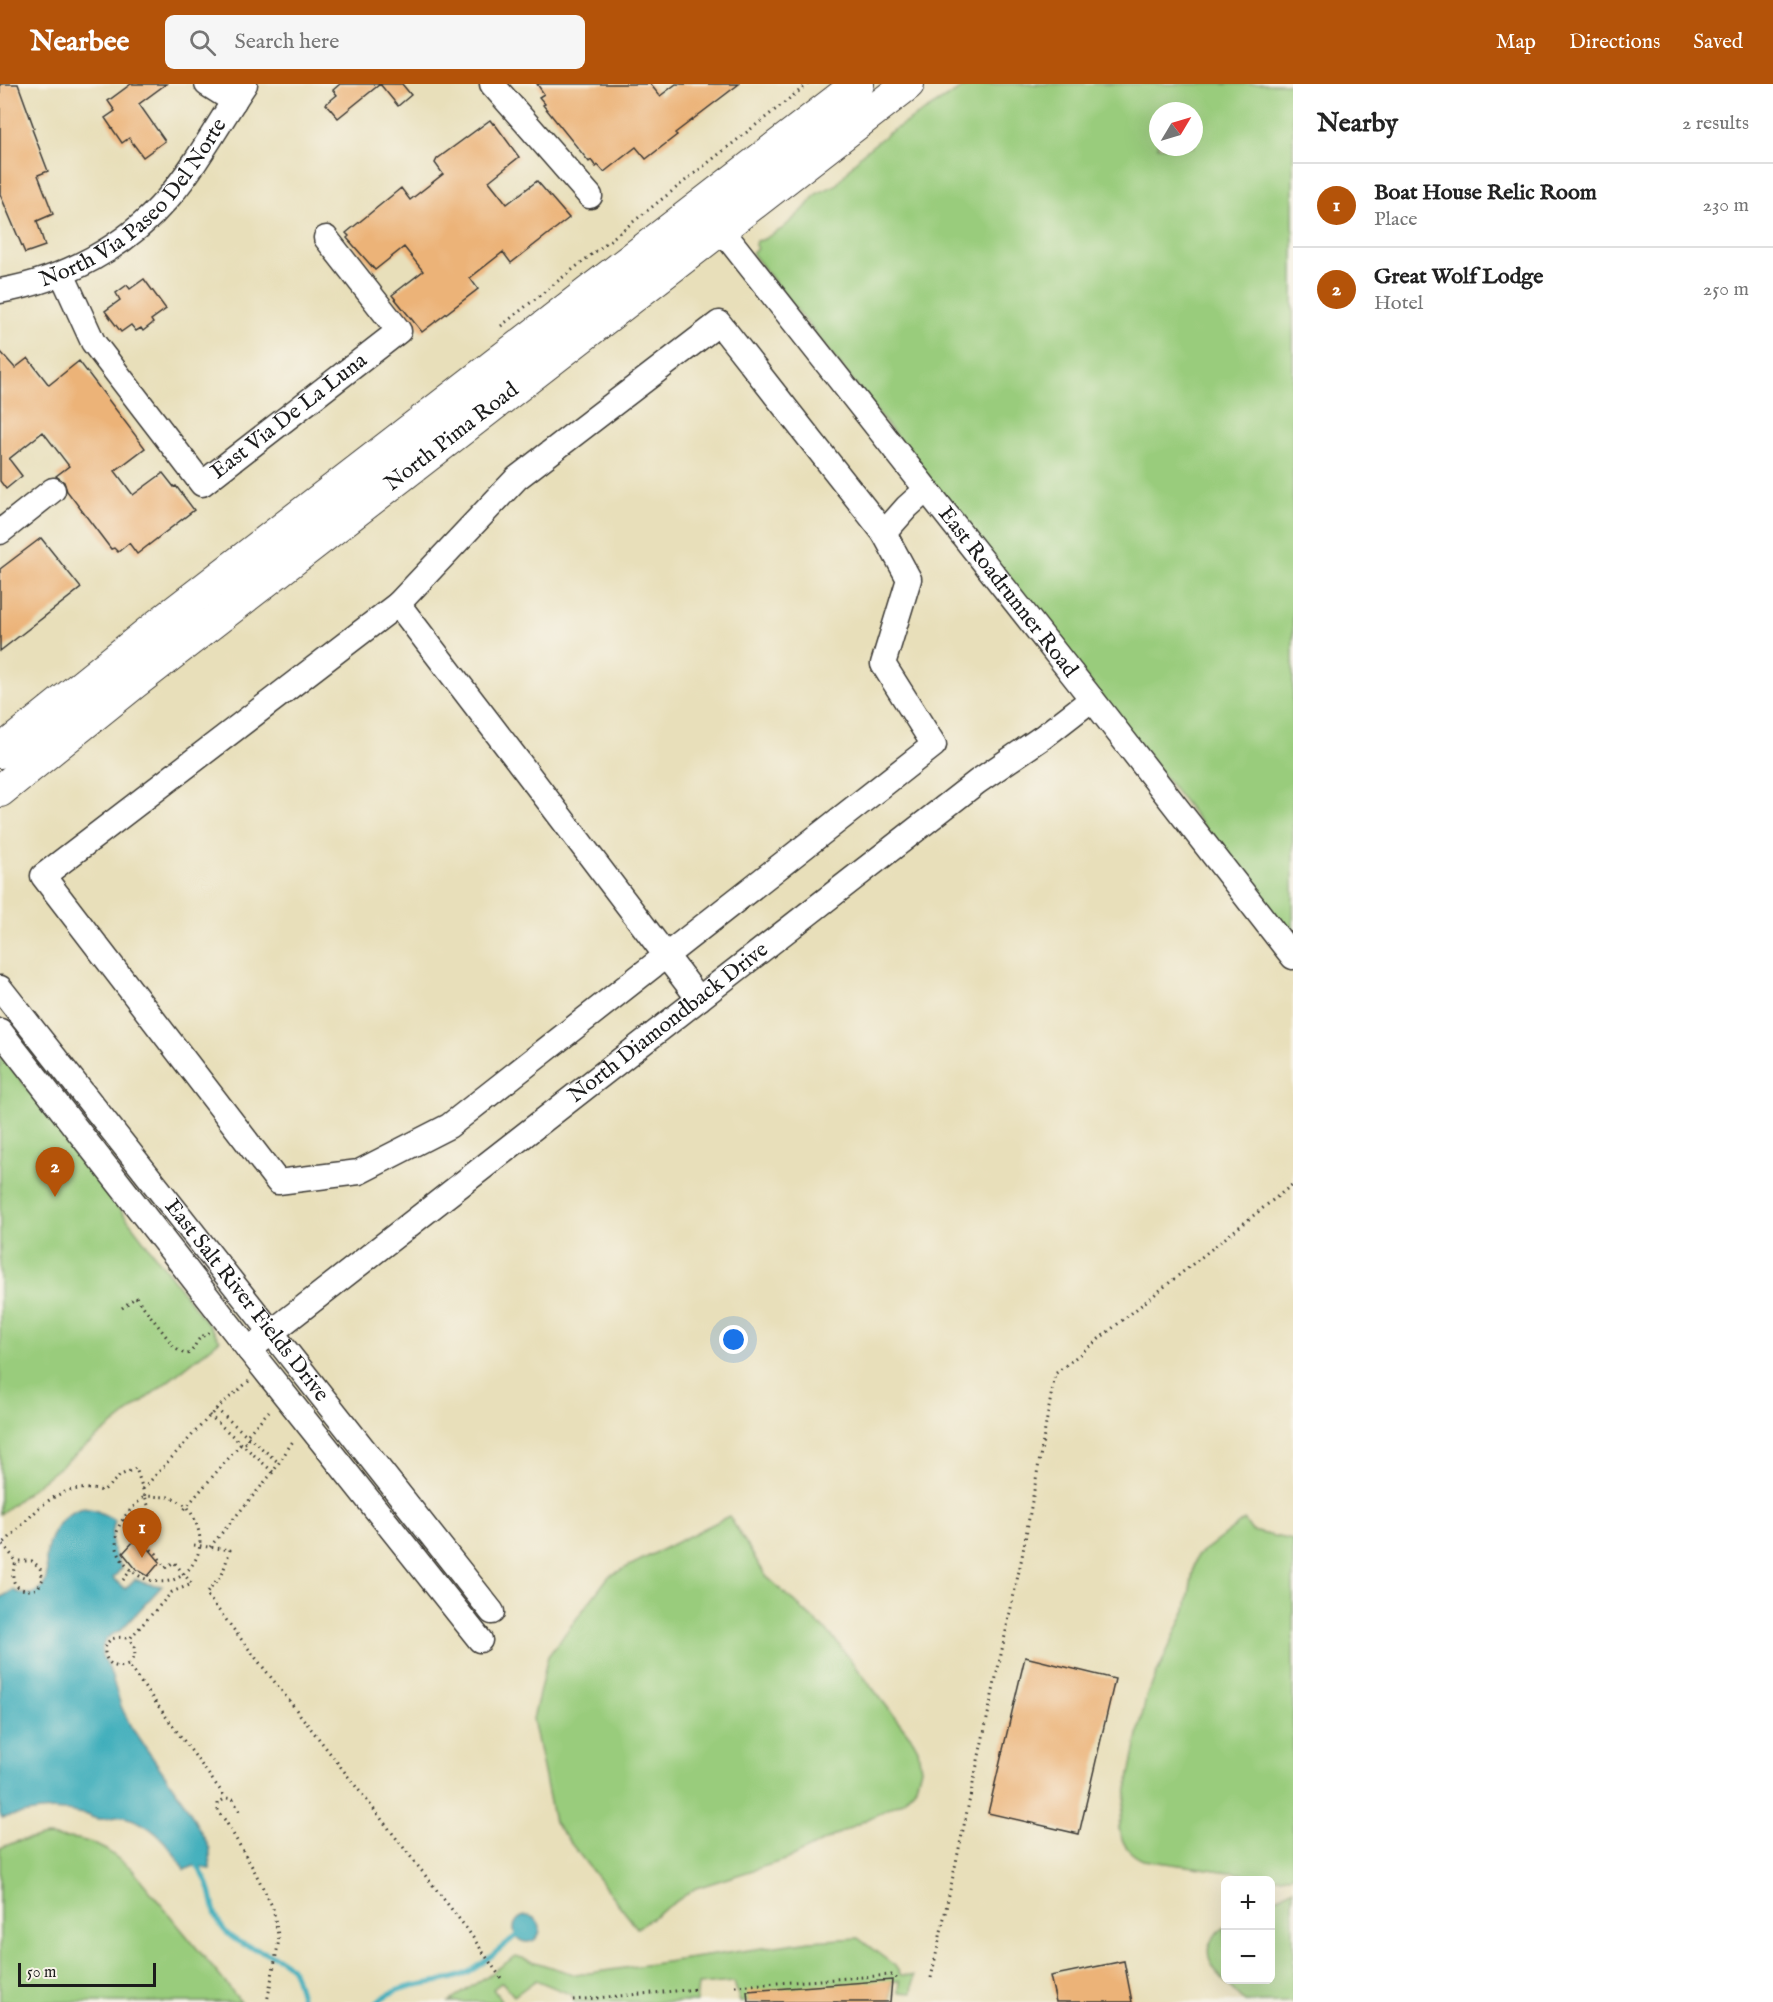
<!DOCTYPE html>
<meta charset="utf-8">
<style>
body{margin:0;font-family:"IM FELL English",serif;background:#f6f6f6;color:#222}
.controls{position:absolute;right:18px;bottom:18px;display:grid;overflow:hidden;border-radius:9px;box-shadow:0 6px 24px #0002}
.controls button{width:54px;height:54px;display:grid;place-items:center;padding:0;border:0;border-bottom:2px solid #e0e0e0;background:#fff;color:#222;font:30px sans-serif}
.compass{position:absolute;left:1149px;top:18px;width:54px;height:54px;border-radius:50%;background:#fff;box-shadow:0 6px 24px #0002;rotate:52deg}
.scale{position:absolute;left:18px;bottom:15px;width:138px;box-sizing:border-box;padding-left:6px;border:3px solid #1c1c1c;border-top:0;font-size:16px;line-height:21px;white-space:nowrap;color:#1c1c1c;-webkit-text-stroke:4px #f7f3e8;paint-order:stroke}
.you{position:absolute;left:734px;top:1256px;width:21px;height:21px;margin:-15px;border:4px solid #fff;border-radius:50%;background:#1a73e8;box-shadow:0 0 0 9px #1a73e833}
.badge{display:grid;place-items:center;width:39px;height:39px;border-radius:50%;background:#b45309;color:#fff;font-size:20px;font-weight:700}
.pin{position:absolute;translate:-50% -50px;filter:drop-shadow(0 2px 3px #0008)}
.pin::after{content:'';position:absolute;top:32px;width:21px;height:18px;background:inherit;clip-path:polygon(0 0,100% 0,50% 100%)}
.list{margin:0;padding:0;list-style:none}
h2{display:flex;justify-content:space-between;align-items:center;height:78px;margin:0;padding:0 24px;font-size:26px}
h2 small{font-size:20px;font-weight:400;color:#767676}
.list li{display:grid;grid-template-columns:39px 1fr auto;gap:18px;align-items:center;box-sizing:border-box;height:84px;padding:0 24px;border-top:2px solid #e0e0e0}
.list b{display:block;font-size:22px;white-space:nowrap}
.list p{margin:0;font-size:20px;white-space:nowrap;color:#767676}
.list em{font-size:20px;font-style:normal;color:#767676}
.icon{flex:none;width:33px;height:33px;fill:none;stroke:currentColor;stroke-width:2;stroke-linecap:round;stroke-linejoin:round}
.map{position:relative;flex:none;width:1293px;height:1918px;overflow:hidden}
header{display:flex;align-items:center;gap:36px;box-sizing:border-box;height:84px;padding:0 30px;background:#b45309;color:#fff}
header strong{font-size:28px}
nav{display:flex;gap:33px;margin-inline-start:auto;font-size:21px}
.search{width:420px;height:54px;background:#f6f6f6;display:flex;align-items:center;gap:15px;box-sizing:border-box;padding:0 21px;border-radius:9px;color:#767676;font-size:22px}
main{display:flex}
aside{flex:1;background:#fff}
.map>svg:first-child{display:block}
.green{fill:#99cc7c;stroke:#5a744c;stroke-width:1.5;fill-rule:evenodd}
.water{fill:#3eadbb;stroke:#2d646c;stroke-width:1.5}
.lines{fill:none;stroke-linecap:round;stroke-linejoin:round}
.stream{stroke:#3eadbb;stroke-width:5}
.building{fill:#ecb378}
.minor-casing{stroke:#3b3934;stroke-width:27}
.major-casing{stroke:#3b3934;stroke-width:34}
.path{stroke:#3b3934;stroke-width:3;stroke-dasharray:1.5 4.5;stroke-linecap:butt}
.minor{stroke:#fff;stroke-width:24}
.major{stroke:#fff;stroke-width:32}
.labels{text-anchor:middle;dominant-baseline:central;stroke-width:4.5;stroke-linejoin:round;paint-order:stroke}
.street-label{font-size:22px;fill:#1c1c1c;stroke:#f7f3e8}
</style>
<header>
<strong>Nearbee</strong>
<div class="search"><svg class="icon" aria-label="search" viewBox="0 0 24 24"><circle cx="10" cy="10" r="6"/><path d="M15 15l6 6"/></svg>Search here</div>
<nav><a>Map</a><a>Directions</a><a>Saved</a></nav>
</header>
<main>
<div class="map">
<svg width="1293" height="1918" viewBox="0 0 1293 1918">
<rect width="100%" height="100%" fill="#f7f3e8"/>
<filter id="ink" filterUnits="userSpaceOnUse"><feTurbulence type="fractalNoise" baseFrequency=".0167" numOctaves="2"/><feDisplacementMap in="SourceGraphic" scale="12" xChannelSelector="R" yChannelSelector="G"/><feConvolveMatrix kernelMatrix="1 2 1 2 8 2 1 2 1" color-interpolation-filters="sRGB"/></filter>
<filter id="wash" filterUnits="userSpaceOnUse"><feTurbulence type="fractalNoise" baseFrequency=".008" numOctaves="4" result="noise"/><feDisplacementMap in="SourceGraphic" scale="24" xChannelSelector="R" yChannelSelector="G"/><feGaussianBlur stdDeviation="1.35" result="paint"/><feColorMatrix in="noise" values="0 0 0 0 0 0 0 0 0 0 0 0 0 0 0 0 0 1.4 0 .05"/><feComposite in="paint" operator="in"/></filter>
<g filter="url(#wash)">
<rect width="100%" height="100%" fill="#e8dfba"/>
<path class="green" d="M968,0H1293V856L752,169L757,165L755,161L756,157L762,156L782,145L804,125L816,110L836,101L861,71L887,50ZM1158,27H1194V63H1158Z
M0,969L220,1256L0,1430Z
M729,1432L766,1492L832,1552L913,1656L918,1665L921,1685L915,1704L902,1718L788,1775L696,1804L637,1844L554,1738L533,1635L548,1572L609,1492Z
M1244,1436L1252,1447L1293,1456V1791L1273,1794L1143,1776C1128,1769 1122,1760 1119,1744L1146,1613L1186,1526L1196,1473Z
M47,1752L78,1755L92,1759L106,1766L131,1784L241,1918H0V1764L18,1757Z
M1293,1804V1918H1245C1225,1897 1186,1869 1225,1843L1226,1896H1270L1271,1817Z
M858,1854L895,1882L901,1891L914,1892L912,1909L899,1908L900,1897H892L890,1918H740L734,1898L698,1901L696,1918H574L572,1911L536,1896L514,1912L502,1898L493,1905L501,1916L499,1918H449L516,1872L576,1891L810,1857Z"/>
<path class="water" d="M83,1424L95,1426L115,1436C110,1454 111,1468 122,1484L113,1494L125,1505L135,1495L144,1499L162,1502L119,1548C106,1551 101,1559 102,1572L109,1584L121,1622L131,1643L186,1721L210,1765V1785L194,1782L184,1786C171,1762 152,1739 124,1733C116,1731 106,1737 97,1735C93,1734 89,1732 84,1730C54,1723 32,1727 2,1734L0,1730V1514L13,1506C26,1513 42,1512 46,1495C48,1489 46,1483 46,1477C46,1453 61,1429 83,1424Z
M514 1845a13 13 0 1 1 26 0a13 13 0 1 1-26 0Z"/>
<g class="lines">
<path class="stream" d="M198,1783C202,1789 207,1796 209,1803C214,1819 213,1834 225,1847C242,1867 275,1866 290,1883C297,1891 299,1907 302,1918
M377,1918C402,1898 428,1902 457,1893C479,1886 498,1865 516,1852"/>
</g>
<g id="blocks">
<path class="building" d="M0,0H18L34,44L32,45L48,87L38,91L53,130L37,137L45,162L25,169L0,110Z
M131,0H166L139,20L165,57L143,73L129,54L122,59L105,34L115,27L108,17Z
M340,0H380L338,34L326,20L337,11L333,6Z
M380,0H402L411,11L398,22Z
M537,0H650L660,12L676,0H739L675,49L677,51L646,75L636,63L604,88L598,81L596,83L591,76L589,78L543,21L545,20L539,13L544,10Z
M490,36L493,40L494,39L519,73L489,97L507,120L537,97L569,134L511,179L503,168L470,194L478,205L422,248L392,211L423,187L404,163L375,186L347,154L349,152L346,149L401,104L410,116L443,90L435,79L437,75Z
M144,195L166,225L151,236L153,239L143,247L141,244L136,247L131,241L121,248L105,227L120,216L116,209L127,201L130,205Z
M0,267L15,284L28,274L49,301L79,277L145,364L115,387L133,411L163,389L174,403L176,402L194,426L137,470L129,459L118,468L114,464L111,465L67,407L64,398L56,392L69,382L43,348L9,375L22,392L6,405L0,397Z
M41,454L81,504L0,567V485Z
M135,1456L150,1466L160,1478L148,1492L136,1485L123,1469Z
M1025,1573L1115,1595L1079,1750L988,1729Z
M1124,1877L1132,1918H1056L1050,1892Z
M892,1896L890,1918H748L747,1907Z"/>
</g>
</g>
<g filter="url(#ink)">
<use href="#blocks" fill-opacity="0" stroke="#3b3934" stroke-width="1.5"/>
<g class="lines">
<defs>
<g id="minor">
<path d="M207,0L234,17"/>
<path d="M492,0L590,112"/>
<path id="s1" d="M720,144L1092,615L1293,873"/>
<path id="s2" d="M62,190L93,258L202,400L399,247L326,154"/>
<path id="s3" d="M0,207C64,196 126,163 168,114C197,80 220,37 245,0"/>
<path d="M0,448L53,406"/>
<path d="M398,520L517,394L719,239L884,449"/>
<path id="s4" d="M0,904L492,1528"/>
<path d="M699,915C599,784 499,651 398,520L43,792L278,1098L359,1088L449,1042L934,661L883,580L909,495L884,449L907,423L926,406"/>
<path d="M0,947L249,1266L480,1556"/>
<path id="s5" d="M249,1266L977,698L1043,653L1092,615"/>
</g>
<g id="major">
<path d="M0,668L154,544L858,0"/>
<path id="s6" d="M0,707L134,599L908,0"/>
</g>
</defs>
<use href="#minor" class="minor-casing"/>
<use href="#major" class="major-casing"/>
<path class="path" d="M501,242L808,0
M122,1224L136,1213L175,1264C193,1278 191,1264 200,1254C201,1253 208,1249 209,1249
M216,1325L279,1379
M209,1331L273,1388
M143,1405L216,1325L249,1297
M148,1421L145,1412C136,1420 126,1429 120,1440C99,1483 168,1523 194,1478C206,1459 198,1439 187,1422L183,1427
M123,1436L136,1443L132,1452L156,1469L165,1484L174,1478L192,1500L172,1508L132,1552L130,1555L134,1563L135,1571L128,1581L226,1714
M3,1460L16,1477C15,1482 13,1486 13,1491C12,1505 27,1509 38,1504L43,1495L40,1484L32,1477H16
M194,1461L230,1466L222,1491L206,1510L467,1845L503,1897
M0,1462C34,1434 51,1395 103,1407L121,1391L136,1384L145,1412L171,1413L187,1422L241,1360L248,1358L247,1351L269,1327
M210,1463L273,1388L293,1357
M123,1496L131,1486
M128,1581C100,1592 94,1544 130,1555
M239,1727L233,1715L226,1714L218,1719V1728L225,1736L254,1786L273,1824L279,1856L267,1918
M931,1894L1022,1473L1055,1290L1293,1100
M735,1902L891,1891L895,1892L897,1896
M573,1916L698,1905"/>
<use href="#minor" class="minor"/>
<use href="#major" class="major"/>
</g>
</g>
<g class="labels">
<g class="street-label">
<text stroke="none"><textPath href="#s3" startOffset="166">North Via Paseo Del Norte</textPath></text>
<text stroke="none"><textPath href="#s2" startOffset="364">East Via De La Luna</textPath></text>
<text stroke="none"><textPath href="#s6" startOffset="574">North Pima Road</textPath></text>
<text stroke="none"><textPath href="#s1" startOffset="464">East Roadrunner Road</textPath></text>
<text stroke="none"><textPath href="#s5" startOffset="532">North Diamondback Drive</textPath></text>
<text stroke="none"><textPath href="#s4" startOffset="398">East Salt River Fields Drive</textPath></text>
</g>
</g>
</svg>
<div class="controls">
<button>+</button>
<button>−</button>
</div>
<svg class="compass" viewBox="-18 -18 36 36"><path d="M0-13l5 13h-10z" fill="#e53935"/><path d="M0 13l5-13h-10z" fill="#767676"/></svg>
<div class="scale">50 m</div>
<div class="you"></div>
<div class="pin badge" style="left:142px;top:1474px">1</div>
<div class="pin badge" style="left:55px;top:1113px">2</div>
</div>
<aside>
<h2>Nearby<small>2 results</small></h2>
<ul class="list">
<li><span class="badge">1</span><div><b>Boat House Relic Room</b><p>Place</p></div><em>230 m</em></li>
<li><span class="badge">2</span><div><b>Great Wolf Lodge</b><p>Hotel</p></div><em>250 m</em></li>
</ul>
</aside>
</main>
